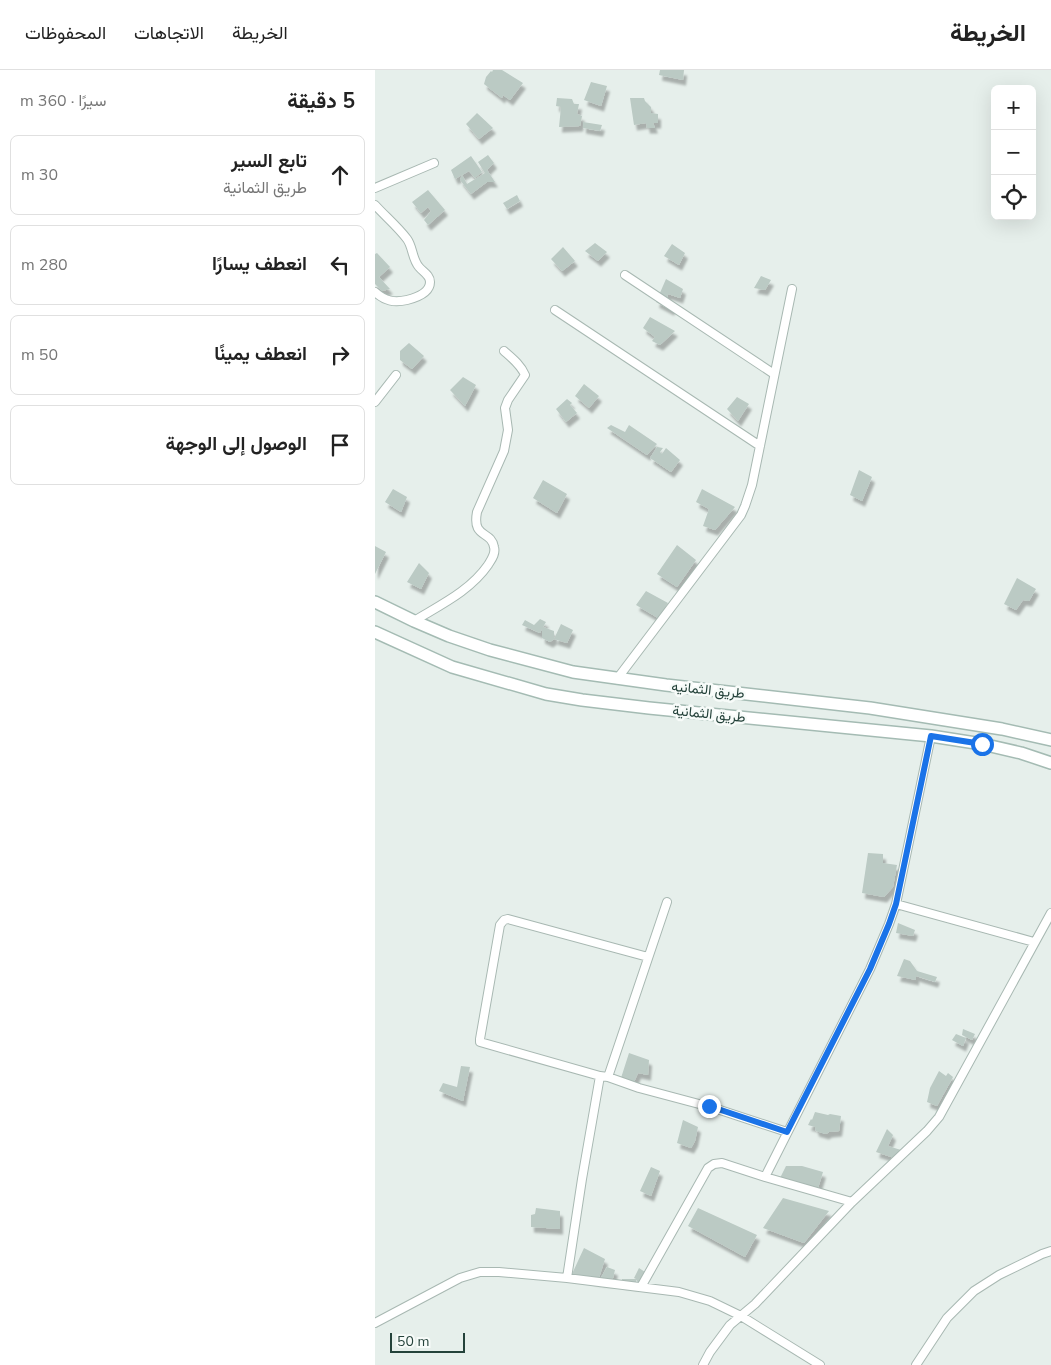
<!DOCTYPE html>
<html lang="ar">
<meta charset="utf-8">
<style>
body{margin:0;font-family:"Nunito Sans",Vazirmatn,sans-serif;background:#f2f2f2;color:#222;direction:rtl}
.controls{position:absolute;right:15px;top:15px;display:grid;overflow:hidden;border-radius:8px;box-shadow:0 5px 20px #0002}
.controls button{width:45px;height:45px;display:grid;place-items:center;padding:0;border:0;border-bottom:1px solid #e0e0e0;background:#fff;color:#222;font:25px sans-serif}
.scale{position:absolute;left:15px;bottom:12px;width:75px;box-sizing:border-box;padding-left:5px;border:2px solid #24423a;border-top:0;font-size:14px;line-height:18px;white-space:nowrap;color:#24423a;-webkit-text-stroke:4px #f7fbf9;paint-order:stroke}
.stop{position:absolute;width:15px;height:15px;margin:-11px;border:4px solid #1a73e8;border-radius:50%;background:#fff}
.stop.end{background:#1a73e8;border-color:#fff;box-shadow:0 1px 5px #0008}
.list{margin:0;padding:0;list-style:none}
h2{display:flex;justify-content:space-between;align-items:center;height:65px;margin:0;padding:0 20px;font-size:21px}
h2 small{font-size:16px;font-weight:400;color:#767676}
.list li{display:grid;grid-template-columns:32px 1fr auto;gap:15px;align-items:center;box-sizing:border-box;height:80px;margin:0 10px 10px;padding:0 10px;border:1px solid #e0e0e0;border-radius:8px}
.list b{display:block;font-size:19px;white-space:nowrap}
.list p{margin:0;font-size:16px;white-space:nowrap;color:#767676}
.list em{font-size:16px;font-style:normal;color:#767676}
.icon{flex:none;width:28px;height:28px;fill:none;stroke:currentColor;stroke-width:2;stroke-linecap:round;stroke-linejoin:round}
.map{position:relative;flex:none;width:676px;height:1295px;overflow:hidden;direction:ltr}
header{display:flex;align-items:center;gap:30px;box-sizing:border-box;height:70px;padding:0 25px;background:#fff;border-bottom:1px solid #e0e0e0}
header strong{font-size:24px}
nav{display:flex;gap:28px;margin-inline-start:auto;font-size:18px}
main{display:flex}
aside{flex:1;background:#fff}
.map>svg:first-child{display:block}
.building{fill:#bbcac4;filter:url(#shadow)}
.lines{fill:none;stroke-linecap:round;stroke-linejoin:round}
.street-casing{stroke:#a8b8b2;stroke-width:10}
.secondary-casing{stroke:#a4bbb3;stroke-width:14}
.street{stroke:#fff;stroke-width:8}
.secondary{stroke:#fff;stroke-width:11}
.route{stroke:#1a73e8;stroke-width:6}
.labels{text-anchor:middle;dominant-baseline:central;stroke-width:5;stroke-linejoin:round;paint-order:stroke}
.street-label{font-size:14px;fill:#24423a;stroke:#f7fbf9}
</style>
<header>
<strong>الخريطة</strong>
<nav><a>الخريطة</a><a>الاتجاهات</a><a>المحفوظات</a></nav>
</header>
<main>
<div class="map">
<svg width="676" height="1295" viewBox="0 0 676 1295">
<defs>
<filter id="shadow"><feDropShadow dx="3" dy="5.5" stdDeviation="1" flood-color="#0004"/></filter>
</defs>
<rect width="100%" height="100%" fill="#e6efeb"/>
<path class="building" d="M118,0H127L148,13L135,30L128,25L127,28L109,14L111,7L116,1L117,2Z
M285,0H309L308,10L284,5Z
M216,12L232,16L226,36L209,30Z
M182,28L197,29L199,34H204L202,44L207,46L205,56L184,57L186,37L181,36Z
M255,28H269L270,31L276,37V43L283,44V53H278L280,58H272L271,53L259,55Z
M102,43L118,58L104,69L91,54Z
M208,52L227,55L225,61L208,58Z
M113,85L119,93L112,100L120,112H112L96,124L85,110L87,105L92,114L110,103L103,92Z
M96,86L107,102L100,108L94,101L80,109L76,100Z
M53,120L70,140L53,155L49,150L56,141L53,137L46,143L37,132Z
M142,125L145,131L132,139L128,133Z
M220,173L232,182L223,191L210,181Z
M297,174L310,183L304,195L289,186Z
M188,177L200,191L187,201L176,189Z
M2,183L15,197L4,207L15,219L7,221L0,214V184Z
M386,206L396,210L390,220L379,218Z
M291,209L308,219L305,228L293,224L292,228L301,234L296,240L281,232Z
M275,247L300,261L285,275L277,271L280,267L268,258Z
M34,273L49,286L37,299L25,290V281Z
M88,307L101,315L90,336L75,320Z
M209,314L224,326L214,338L200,326Z
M362,327L374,334L363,351L352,339Z
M192,329L197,333L195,335L202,343L191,352L181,339Z
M236,355L250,362L254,355L282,374L272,385L232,358Z
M282,377L288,378L285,382L287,384L291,378L305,390L296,402L275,388Z
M484,400L497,407L487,431L475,425Z
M168,410L192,424L182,443L158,428Z
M18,419L32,427L26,442L10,432Z
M327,419L360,437L340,460L328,456L334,439L321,432Z
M302,475L321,490L302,517L282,504Z
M0,476L11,482L0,504Z
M44,493L54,503L46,519L32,512Z
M642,508L661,519L654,531L648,530L641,540L629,534Z
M271,521L293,533L283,548L261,535Z
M165,549L171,552L168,557L179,561V569L186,554L198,560L192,573L179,569L175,572L167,568V559L165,563L147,555L150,550L159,555Z
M493,783L508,784V793L522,795L518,817L509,827L487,823Z
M523,853L540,860L538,866L521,863Z
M529,889L535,891L542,901L562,907L560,912L541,906V910L522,906Z
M588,959L600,964L597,970L587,965Z
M581,964L591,968L588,976L577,970Z
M254,983L274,990L273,1005L263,1003L259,1012L246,1008Z
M86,996L95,997L88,1031L64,1021L68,1013L82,1017Z
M564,1001L571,1006L573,1003L578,1007L562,1036L552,1032L555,1018Z
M440,1042L453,1045L455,1044L466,1046L464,1061L454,1062L451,1064L441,1061L440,1057L433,1055L436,1049L437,1050Z
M308,1050L323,1057L320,1071L316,1078L302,1073Z
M512,1059L518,1065L513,1076L526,1080L519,1088L501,1082Z
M411,1096H427L448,1102L443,1118L404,1110Z
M276,1097L285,1101L276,1126L265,1121Z
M408,1128L454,1141L429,1173L388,1158Z
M161,1138L185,1141V1159L156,1157V1145L160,1144Z
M323,1138L382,1165L370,1187L313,1156Z
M209,1178L230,1189L223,1211L197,1204Z
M232,1197L240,1200L237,1212L224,1211Z
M264,1198L270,1202L264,1213L261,1210V1215L247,1213V1209H261L259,1208Z"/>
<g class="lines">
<defs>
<path id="street" d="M0,118L59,93
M0,135C10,146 23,157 32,169C38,177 37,189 44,197C48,202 55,205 55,212C55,223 40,228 32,230C19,233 10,231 0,222
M250,205L399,304
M180,240L385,376
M0,332L21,305
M39,551C65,535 95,521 113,495C116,490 121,484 119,477C116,460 97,469 102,442L129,381L133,360L130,338L133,330L150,305C146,295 137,288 129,281
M242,609L366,445L370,436L377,415L417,219
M521,834L659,872
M225,1006L105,972V969L125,855L129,850L133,849L273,887
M233,1007L292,832
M477,1132L390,1107L495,899L514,854L521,834L556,666
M192,1208L207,1109L225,1006L233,1007L264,1018L339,1038L412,1062
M266,1217L333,1098L339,1094L347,1093L390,1107
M0,1253L85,1208L105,1202H124L192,1208L304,1222L335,1231L366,1246L445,1295
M328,1295L335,1282L355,1255L380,1234L477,1132L552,1061L564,1047L676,843
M541,1295L572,1248L599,1221L624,1205L667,1184L676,1181"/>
<path id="secondary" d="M0,532L39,551L74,566L115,580L198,602L291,615L495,638L627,659L676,670
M0,562L77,597L171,624L207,630L274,638L556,666L607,674L646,683L676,693"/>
</defs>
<use href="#street" class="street-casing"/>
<use href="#secondary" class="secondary-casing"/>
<use href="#street" class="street"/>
<use href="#secondary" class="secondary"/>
</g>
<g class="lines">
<path class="route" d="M334,1036L412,1062L495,899L514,854L521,834L556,666L607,674"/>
</g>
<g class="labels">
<g class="street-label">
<text transform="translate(333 620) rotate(6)">طريق الثمانيه</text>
<text transform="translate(334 644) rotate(6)">طريق الثمانية</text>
</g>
</g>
</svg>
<div class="controls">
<button>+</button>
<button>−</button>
<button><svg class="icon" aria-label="locate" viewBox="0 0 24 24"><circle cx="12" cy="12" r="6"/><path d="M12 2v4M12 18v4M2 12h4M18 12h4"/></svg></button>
</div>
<div class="scale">50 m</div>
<div class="stop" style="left:607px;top:674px"></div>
<div class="stop end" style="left:334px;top:1036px"></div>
</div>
<aside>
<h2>5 دقيقة<small>سيرًا · 360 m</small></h2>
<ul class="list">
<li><svg class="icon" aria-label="ahead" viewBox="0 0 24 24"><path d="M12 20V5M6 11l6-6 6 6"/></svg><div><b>تابع السير</b><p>طريق الثمانية</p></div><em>30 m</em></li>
<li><svg class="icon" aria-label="left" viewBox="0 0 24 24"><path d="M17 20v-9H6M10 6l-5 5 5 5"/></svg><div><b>انعطف يسارًا</b></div><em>280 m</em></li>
<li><svg class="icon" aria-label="right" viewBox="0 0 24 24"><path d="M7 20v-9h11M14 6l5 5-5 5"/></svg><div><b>انعطف يمينًا</b></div><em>50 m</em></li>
<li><svg class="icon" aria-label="arrive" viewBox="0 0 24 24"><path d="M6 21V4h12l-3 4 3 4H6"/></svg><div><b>الوصول إلى الوجهة</b></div></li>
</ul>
</aside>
</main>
